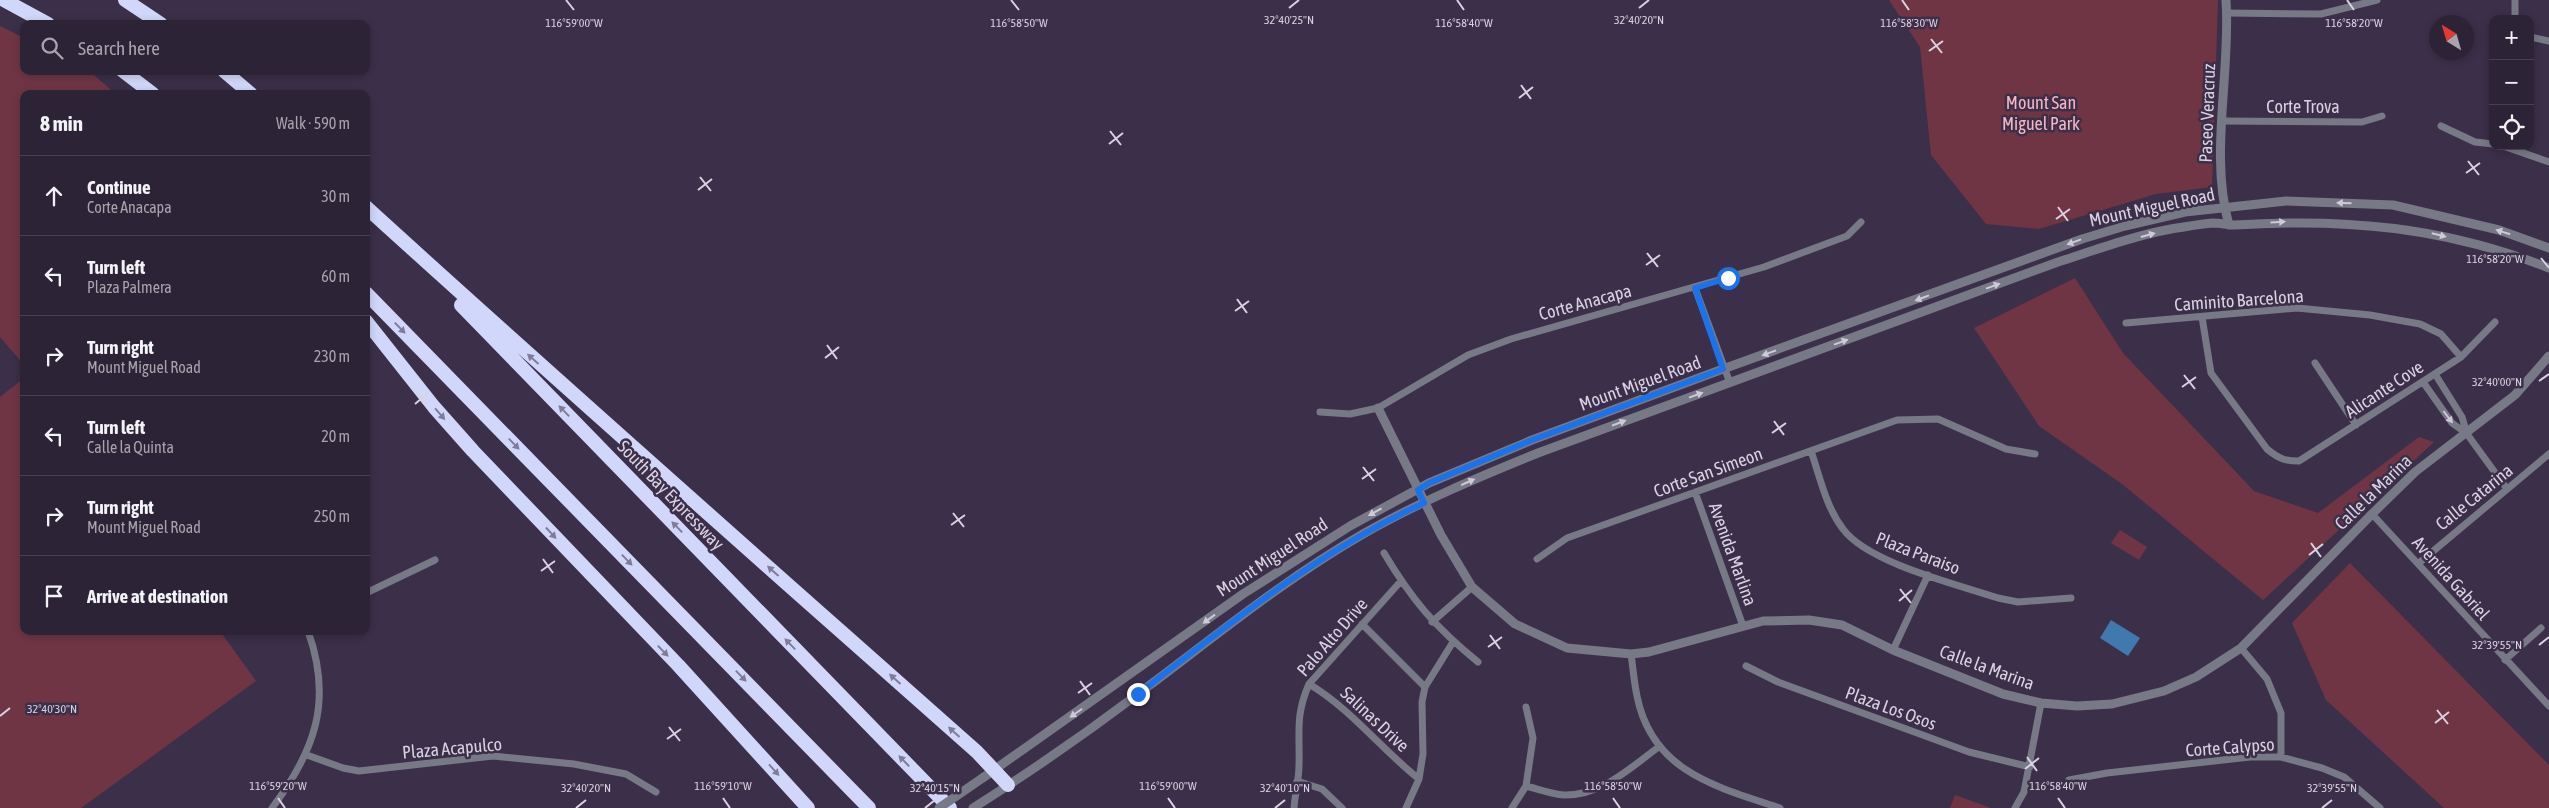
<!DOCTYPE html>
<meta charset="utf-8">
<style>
body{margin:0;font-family:"Asap Condensed",sans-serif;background:#392f42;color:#f1f3f6}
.controls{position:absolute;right:15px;top:15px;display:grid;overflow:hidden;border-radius:10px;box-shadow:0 2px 8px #0003}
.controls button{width:45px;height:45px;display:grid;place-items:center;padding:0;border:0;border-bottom:1px solid #484052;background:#2d2337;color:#f1f3f6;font:25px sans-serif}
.compass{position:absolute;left:2429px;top:15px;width:45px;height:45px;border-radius:50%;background:#2d2337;box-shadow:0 2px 8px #0003;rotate:323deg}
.stop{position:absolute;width:15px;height:15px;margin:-11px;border:4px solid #1a73e8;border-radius:50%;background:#fff}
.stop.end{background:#1a73e8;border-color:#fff;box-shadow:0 1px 5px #0008}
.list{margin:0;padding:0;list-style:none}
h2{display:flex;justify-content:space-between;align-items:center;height:65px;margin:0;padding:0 20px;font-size:21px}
h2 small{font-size:16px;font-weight:400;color:#a7a4ad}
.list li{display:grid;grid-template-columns:32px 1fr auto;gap:15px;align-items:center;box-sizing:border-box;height:80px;padding:0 20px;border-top:1px solid #484052}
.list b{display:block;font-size:19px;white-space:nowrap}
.list p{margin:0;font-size:16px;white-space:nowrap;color:#a7a4ad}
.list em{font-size:16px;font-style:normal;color:#a7a4ad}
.icon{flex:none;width:28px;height:28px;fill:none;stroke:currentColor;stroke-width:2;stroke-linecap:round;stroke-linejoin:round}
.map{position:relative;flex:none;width:2549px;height:808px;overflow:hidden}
.search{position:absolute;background:#2d2337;box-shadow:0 2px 8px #0003;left:20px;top:20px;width:350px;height:55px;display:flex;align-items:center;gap:12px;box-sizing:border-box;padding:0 18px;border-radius:10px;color:#a7a4ad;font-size:19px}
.panel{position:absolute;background:#2d2337;box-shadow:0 2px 8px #0003;left:20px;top:90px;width:350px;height:545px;border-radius:10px}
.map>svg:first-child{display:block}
.green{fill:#703544}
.water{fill:#4179ae}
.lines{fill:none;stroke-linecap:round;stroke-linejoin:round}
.minor{stroke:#777987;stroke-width:7}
.tertiary{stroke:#777987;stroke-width:9}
.motorway{stroke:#d1d7fa;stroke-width:14}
.tertiary-bridge{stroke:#777987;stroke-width:9}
.oneway{fill:#d0c9da}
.oneway2{fill:#7f7b99}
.route{stroke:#1a73e8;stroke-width:6}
.ticks{fill:none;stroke:#dad2e3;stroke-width:2}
.labels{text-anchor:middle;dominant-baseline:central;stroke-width:5;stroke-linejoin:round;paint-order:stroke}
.park-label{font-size:18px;fill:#f8b6c3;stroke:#3c2f49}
.street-label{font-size:18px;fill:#dad2e3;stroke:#3c2f49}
.ticks-label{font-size:12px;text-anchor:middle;fill:#dad2e3;stroke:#3c2f49;stroke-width:5;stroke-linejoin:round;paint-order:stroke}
</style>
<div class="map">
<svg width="2549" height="808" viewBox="0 0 2549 808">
<rect width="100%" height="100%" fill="#3c2f49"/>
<path class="green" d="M1889,0H2218L2212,187L2156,194L2039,229L1986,224L1931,155L1920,47Z
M0,26L24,38V71H89L116,94H24V365L0,337Z
M2075,278L2123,353L2254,491L2318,513L2419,437L2434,442L2263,600L2122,484L2039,426L1974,328Z
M24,378V631H220L256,681L81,808H0V397Z
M2120,530L2147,547L2139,560L2111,543Z
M2350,563L2549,765V808H2444L2326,700L2292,623Z
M1955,795L1991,808H1950Z"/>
<path class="water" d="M2111,620L2140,638L2128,656L2100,638Z"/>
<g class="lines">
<path class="minor" d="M2515,0V19
M2227,13L2321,14L2377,0
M2530,37L2549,41
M2223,121L2362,122L2382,116
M2441,126L2475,142L2493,144
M2503,146L2549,162
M1695,288L1730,383
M2202,317L2211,373L2267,449C2279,459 2285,461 2299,461L2461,357L2495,322
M2126,323L2297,308L2370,315L2420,324L2441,334L2461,357
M2315,363L2356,425
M2435,374L2462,417L2467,434L2507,489
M2423,382L2452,423L2466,433
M1320,412L1350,414L1378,408L1468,355L1511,339L1764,267L1847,236L1861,222
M1811,451C1820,477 1826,507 1843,529C1868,563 1956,584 1998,598L2018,602L2071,598
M1695,492L1743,626
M2372,514L2549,706
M1384,553C1412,600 1435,627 1478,662
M1537,559L1567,538L1897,420L1938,419L2006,449L2035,454
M2419,563L2549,454
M366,593L435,560
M1432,622L1472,587
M1362,624L1425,687
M2241,648L2267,679L2281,713V757
M1893,650L1928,575
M1631,654C1633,668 1634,682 1637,696C1652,772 1717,787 1780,808
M2505,660L2541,628
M1746,666L1778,682L1969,752L2030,767
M1309,684C1351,709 1381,749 1419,779
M307,755L343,768L359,771L493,756L574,764L626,774L656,792
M2069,780L2107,773L2250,757H2281L2322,768L2344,777L2380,808
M1297,781L1322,789L1342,808
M1526,786C1538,789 1552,794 1564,795C1602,796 1631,767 1660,746
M272,808C315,751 333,701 308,631
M1294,808C1295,793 1299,780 1299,765C1300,732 1295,716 1309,684L1401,581
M1406,808L1419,779L1423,754L1422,702L1425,687L1453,642
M1512,808L1526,786L1533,738L1526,707
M2015,808L2024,792L2041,703"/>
<path class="tertiary" d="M2226,0C2231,72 2209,156 2229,225
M1378,408L1441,535L1472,587L1515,624L1567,648L1631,654L1649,652L1763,621L1809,620L1842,625L1893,650L2003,694L2041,703L2077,706L2112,704L2164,691L2196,677L2241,648L2372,514L2415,472L2515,395L2549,356
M984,777L1243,594L1350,526L1429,483L1532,440L1723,369L2082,239L2125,226L2185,212L2286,201L2393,205L2499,230L2549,248
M973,808C1030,772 1085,734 1138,694C1212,639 1283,580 1363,534C1419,502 1479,477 1538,453L2058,262C2095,250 2133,236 2171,229C2185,227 2199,224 2213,223C2220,223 2228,225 2235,225C2347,218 2444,227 2549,268"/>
<path class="motorway" d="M4,0L48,24
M125,0L161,24
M123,71L153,94
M224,71L251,94
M366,207C568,391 773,571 977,752L1008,785
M366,293L869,808
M461,305L950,808
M366,321L434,407L473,451L678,665L808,808"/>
<path class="tertiary-bridge" d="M939,808L984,777"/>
</g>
<defs><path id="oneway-solid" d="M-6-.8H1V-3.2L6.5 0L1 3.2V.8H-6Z" transform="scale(1.25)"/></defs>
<g class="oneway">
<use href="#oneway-solid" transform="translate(2344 203) rotate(-178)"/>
<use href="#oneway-solid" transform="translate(2278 222) rotate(-3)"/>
<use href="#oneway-solid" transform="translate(2503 232) rotate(-162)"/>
<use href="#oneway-solid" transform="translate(2148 235) rotate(-15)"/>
<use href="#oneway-solid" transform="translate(2439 235) rotate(14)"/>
<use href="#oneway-solid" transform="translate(2074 242) rotate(160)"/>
<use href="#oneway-solid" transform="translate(1993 286) rotate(-20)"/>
<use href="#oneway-solid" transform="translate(1922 298) rotate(159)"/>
<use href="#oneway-solid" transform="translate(1841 342) rotate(-20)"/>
<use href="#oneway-solid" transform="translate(1769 353) rotate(160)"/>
<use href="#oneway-solid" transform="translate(1696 395) rotate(-20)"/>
<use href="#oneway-solid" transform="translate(2448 417) rotate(53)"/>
<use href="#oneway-solid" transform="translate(1619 423) rotate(-21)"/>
<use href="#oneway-solid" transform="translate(1468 482) rotate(-24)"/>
<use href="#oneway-solid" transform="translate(1375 512) rotate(151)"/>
<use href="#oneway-solid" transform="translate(1209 619) rotate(144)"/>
<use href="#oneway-solid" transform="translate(1076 713) rotate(145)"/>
</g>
<g class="oneway2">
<use href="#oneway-solid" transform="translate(400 328) rotate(46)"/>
<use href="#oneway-solid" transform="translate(533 359) rotate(-138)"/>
<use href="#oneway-solid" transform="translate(564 411) rotate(-134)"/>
<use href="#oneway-solid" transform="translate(440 414) rotate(49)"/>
<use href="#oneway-solid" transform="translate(514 444) rotate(46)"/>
<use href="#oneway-solid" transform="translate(677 527) rotate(-134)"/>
<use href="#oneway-solid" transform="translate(551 533) rotate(47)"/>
<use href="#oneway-solid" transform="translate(627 560) rotate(46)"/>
<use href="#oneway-solid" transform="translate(773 571) rotate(-138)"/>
<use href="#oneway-solid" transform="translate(790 644) rotate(-134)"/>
<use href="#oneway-solid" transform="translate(663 651) rotate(46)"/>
<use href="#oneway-solid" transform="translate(741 676) rotate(46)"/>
<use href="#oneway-solid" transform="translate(895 679) rotate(-138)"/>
<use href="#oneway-solid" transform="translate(954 732) rotate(-138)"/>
<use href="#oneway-solid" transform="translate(904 761) rotate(-134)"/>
<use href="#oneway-solid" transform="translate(774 770) rotate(48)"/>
</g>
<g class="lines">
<path class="route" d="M1138,694C1229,624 1319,551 1424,503L1418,490L1429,483L1532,440L1723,369L1695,288L1728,278"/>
</g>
<path class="ticks" d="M566,0L574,10M1011,0L1019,10M1457,0L1464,10M1902,0L1909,10M2347,0L2354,10M1289,8L1299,0M1639,8L1649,0M1931,39L1942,53M1929,51L1943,41M1521,85L1531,99M1519,98L1533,87M1110,131L1121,145M1109,144L1123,133M2468,161L2479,175M2466,173L2480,163M700,177L711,191M698,190L712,179M2058,207L2068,221M2056,219L2070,209M1647,253L1658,267M2541,258L2549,268M1646,265L1660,255M1237,299L1247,313M1235,311L1249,301M827,345L837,359M825,358L839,347M2184,375L2195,389M2539,381L2549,374M2182,387L2196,377M416,391L427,405M415,404L428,393M1774,421L1784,435M1772,433L1786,423M1363,467L1374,481M1362,479L1376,469M953,513L964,527M951,525L965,515M2311,543L2321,557M2309,555L2323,544M543,559L553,573M541,571L555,561M1900,589L1911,603M1899,601L1912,590M1490,635L1500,649M2539,645L2549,637M1488,647L1502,637M1080,681L1090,695M1078,693L1092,683M2437,710L2448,724M0,716L10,708M2435,723L2449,712M669,727L680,741M667,739L681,729M2027,757L2037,771M2025,769L2039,758M278,798L285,808M723,798L730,808M1168,798L1175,808M1613,798L1620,808M2058,798L2065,808M576,808L586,800M925,808L935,800M1275,808L1285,800M2322,808L2332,800"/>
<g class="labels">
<g class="park-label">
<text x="2041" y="102">Mount San<tspan x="2041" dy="21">Miguel Park</tspan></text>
</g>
<g class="street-label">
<text x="2303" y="106">Corte Trova</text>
<text transform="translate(2207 113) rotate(-88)">Paseo Veracruz</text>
<text transform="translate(2152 207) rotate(-12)">Mount Miguel Road</text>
<text transform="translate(2239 300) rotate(-4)">Caminito Barcelona</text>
<text transform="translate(1585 302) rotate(-15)">Corte Anacapa</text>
<text transform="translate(1640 383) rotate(-20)">Mount Miguel Road</text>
<text transform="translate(2384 389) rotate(-33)">Alicante Cove</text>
<text transform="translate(1708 472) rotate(-20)">Corte San Simeon</text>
<text transform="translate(2373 492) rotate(-44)">Calle la Marina</text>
<text transform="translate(671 495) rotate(46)">South Bay Expressway</text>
<text transform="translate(2474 497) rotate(-39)">Calle Catarina</text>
<text transform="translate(1918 553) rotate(21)">Plaza Paraiso</text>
<text transform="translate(1733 554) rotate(70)">Avenida Marlina</text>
<text transform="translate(1272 557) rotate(-33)">Mount Miguel Road</text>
<text transform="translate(2451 578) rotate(48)">Avenida Gabriel</text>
<text transform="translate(1332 637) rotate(-49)">Palo Alto Drive</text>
<text transform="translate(1987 667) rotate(20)">Calle la Marina</text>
<text transform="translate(1891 708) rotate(20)">Plaza Los Osos</text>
<text transform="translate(1375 719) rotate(43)">Salinas Drive</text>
<text transform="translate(2230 747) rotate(-4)">Corte Calypso</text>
<text transform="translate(452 748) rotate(-5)">Plaza Acapulco</text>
</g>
</g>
<g class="ticks-label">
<text x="1289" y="24">32°40'25"N</text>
<text x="1639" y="24">32°40'20"N</text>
<text x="574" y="27">116°59'00"W</text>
<text x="1019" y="27">116°58'50"W</text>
<text x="1464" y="27">116°58'40"W</text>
<text x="1909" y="27">116°58'30"W</text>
<text x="2354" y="27">116°58'20"W</text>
<text x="2495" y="263">116°58'20"W</text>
<text x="2497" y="386">32°40'00"N</text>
<text x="2497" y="649">32°39'55"N</text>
<text x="52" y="713">32°40'30"N</text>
<text x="278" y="790">116°59'20"W</text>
<text x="723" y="790">116°59'10"W</text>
<text x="1168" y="790">116°59'00"W</text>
<text x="1613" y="790">116°58'50"W</text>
<text x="2058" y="790">116°58'40"W</text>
<text x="586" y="792">32°40'20"N</text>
<text x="935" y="792">32°40'15"N</text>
<text x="1285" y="792">32°40'10"N</text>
<text x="2332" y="792">32°39'55"N</text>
</g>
</svg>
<div class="controls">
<button>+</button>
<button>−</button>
<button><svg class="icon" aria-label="locate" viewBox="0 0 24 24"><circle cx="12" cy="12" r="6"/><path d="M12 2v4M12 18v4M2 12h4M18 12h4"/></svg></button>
</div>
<svg class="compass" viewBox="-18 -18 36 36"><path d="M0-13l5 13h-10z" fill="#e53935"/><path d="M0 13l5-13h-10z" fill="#a7a4ad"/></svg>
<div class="stop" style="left:1728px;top:278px"></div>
<div class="stop end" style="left:1138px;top:694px"></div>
<div class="search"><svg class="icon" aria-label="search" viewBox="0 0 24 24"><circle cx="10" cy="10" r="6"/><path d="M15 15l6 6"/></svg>Search here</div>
<section class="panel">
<h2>8 min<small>Walk · 590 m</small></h2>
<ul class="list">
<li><svg class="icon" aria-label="ahead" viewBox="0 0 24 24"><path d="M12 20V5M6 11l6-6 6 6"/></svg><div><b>Continue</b><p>Corte Anacapa</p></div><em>30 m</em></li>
<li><svg class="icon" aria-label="left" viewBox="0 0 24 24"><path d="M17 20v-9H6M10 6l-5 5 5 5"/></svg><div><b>Turn left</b><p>Plaza Palmera</p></div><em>60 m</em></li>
<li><svg class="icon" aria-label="right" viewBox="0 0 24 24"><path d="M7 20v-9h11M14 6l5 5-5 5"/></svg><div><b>Turn right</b><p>Mount Miguel Road</p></div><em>230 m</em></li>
<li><svg class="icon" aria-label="left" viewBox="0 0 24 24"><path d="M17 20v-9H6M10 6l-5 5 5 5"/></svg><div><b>Turn left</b><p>Calle la Quinta</p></div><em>20 m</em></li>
<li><svg class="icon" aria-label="right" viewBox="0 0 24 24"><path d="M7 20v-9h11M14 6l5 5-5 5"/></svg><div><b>Turn right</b><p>Mount Miguel Road</p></div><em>250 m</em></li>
<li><svg class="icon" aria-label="arrive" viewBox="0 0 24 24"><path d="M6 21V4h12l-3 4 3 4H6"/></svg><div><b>Arrive at destination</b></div></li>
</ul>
</section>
</div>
